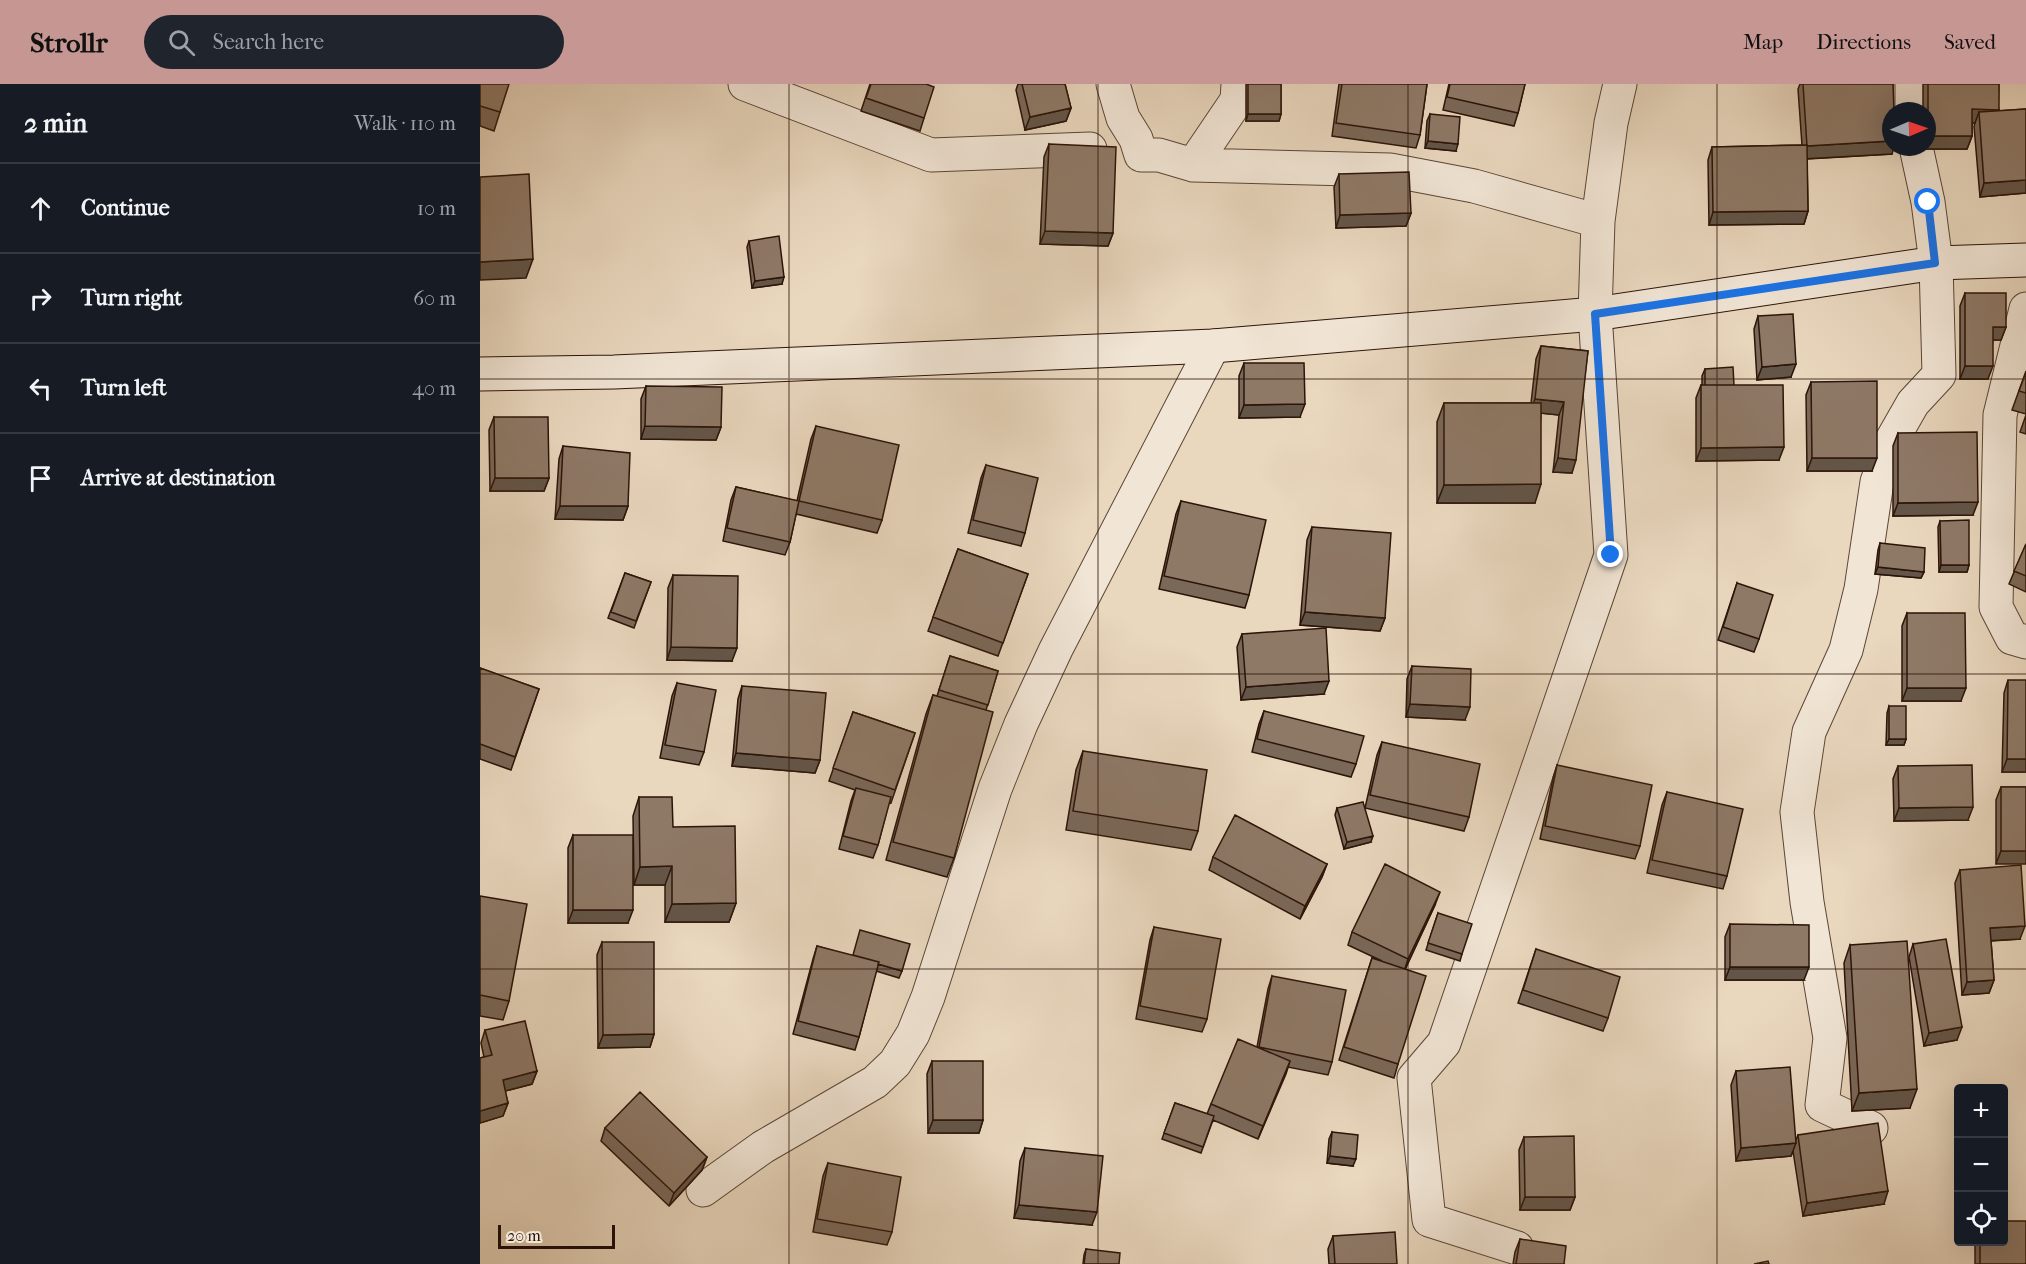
<!DOCTYPE html>
<meta charset="utf-8">
<style>
body{margin:0;font-family:"IM FELL French Canon",serif;background:#20242c;color:#f1f3f6}
.controls{position:absolute;right:18px;bottom:18px;display:grid;overflow:hidden;border-radius:6px;box-shadow:0 6px 24px #0002}
.controls button{width:54px;height:54px;display:grid;place-items:center;padding:0;border:0;border-bottom:2px solid #363941;background:#171b24;color:#f1f3f6;font:30px sans-serif}
.compass{position:absolute;left:1402px;top:18px;width:54px;height:54px;border-radius:50%;background:#171b24;box-shadow:0 6px 24px #0002;rotate:88deg}
.scale{position:absolute;left:18px;bottom:15px;width:117px;box-sizing:border-box;padding-left:6px;border:3px solid #2c1409;border-top:0;font-size:16px;line-height:21px;white-space:nowrap;color:#2c1409;-webkit-text-stroke:4px #f1e5d5;paint-order:stroke}
.stop{position:absolute;width:18px;height:18px;margin:-14px;border:4px solid #1a73e8;border-radius:50%;background:#fff}
.stop.end{background:#1a73e8;border-color:#fff;box-shadow:0 2px 6px #0008}
.list{margin:0;padding:0;list-style:none}
h2{display:flex;justify-content:space-between;align-items:center;height:78px;margin:0;padding:0 24px;font-size:26px}
h2 small{font-size:20px;font-weight:400;color:#9ea1a6}
.list li{display:grid;grid-template-columns:39px 1fr auto;gap:18px;align-items:center;box-sizing:border-box;height:90px;padding:0 24px;border-top:2px solid #363941}
.list b{display:block;font-size:22px;white-space:nowrap}
.list em{font-size:20px;font-style:normal;color:#9ea1a6}
.icon{flex:none;width:33px;height:33px;fill:none;stroke:currentColor;stroke-width:2;stroke-linecap:round;stroke-linejoin:round}
.map{position:relative;flex:none;width:1546px;height:1180px;overflow:hidden}
header{display:flex;align-items:center;gap:36px;box-sizing:border-box;height:84px;padding:0 30px;background:#c59692;color:#111}
header strong{font-size:28px}
nav{display:flex;gap:33px;margin-inline-start:auto;font-size:21px}
.search{width:420px;height:54px;background:#20242c;display:flex;align-items:center;gap:15px;box-sizing:border-box;padding:0 21px;border-radius:33px;color:#9ea1a6;font-size:22px}
main{display:flex}
aside{flex:1;background:#171b24}
.map>svg:first-child{display:block}
.lines{fill:none;stroke-linecap:round;stroke-linejoin:round}
.street-casing{stroke:#5b4536;stroke-width:35}
.secondary-casing{stroke:#2c1409;stroke-width:35}
.street{stroke:#f1e5d5;stroke-width:33}
.secondary{stroke:#f1e5d5;stroke-width:33}
.wall{fill:#7a6859;stroke:#2c1409;stroke-width:1.5}
.shaded-wall{fill:#635548;stroke:#2c1409;stroke-width:1.5}
.building{fill:#8e7967;stroke:#2c1409;stroke-width:1.5}
.route{stroke:#1a73e8;stroke-width:8}
.grid{fill:none;stroke:#2c1409;stroke-width:1.5;stroke-opacity:0.55}
</style>
<header>
<strong>Strollr</strong>
<div class="search"><svg class="icon" aria-label="search" viewBox="0 0 24 24"><circle cx="10" cy="10" r="6"/><path d="M15 15l6 6"/></svg>Search here</div>
<nav><a>Map</a><a>Directions</a><a>Saved</a></nav>
</header>
<main>
<aside>
<h2>2 min<small>Walk · 110 m</small></h2>
<ul class="list">
<li><svg class="icon" aria-label="ahead" viewBox="0 0 24 24"><path d="M12 20V5M6 11l6-6 6 6"/></svg><div><b>Continue</b></div><em>10 m</em></li>
<li><svg class="icon" aria-label="right" viewBox="0 0 24 24"><path d="M7 20v-9h11M14 6l5 5-5 5"/></svg><div><b>Turn right</b></div><em>60 m</em></li>
<li><svg class="icon" aria-label="left" viewBox="0 0 24 24"><path d="M17 20v-9H6M10 6l-5 5 5 5"/></svg><div><b>Turn left</b></div><em>40 m</em></li>
<li><svg class="icon" aria-label="arrive" viewBox="0 0 24 24"><path d="M6 21V4h12l-3 4 3 4H6"/></svg><div><b>Arrive at destination</b></div></li>
</ul>
</aside>
<div class="map">
<svg width="1546" height="1180" viewBox="0 0 1546 1180">
<rect width="100%" height="100%" fill="#e9d7be"/>
<filter id="stains"><feTurbulence type="fractalNoise" baseFrequency=".00333" numOctaves="4"/><feColorMatrix values="0 0 0 0 .2 0 0 0 0 .09 0 0 0 0 .02 0 0 0 .5 -.17"/></filter>
<radialGradient id="worn" r=".72"><stop offset=".6" stop-color="#630" stop-opacity="0"/><stop offset="1" stop-color="#630" stop-opacity=".3"/></radialGradient>
<g class="lines">
<defs>
<path id="street" d="M265,0L451,71L610,65
M633,0L643,34L656,55L661,71H679L713,81L910,86L994,102L1118,137
M1432,27V0
M713,81L757,16L758,0
M1546,225L1520,331L1516,523L1532,554L1546,558
M1391,1044L1342,1021L1350,954L1327,818L1317,728L1329,648L1366,566L1381,505L1397,398L1413,354L1433,319L1459,291L1456,179L1448,118L1436,63
M223,1106L283,1063L395,998L415,979L433,950L448,913L515,705L541,640L576,565L733,262
M1037,1164L949,1136L934,994L964,959L1131,471L1115,230L1118,137L1131,39L1140,0"/>
<path id="secondary" d="M0,290L134,288L733,262L1115,230L1456,179L1546,176"/>
</defs>
<use href="#street" class="street-casing"/>
<use href="#secondary" class="secondary-casing"/>
<use href="#street" class="street"/>
<use href="#secondary" class="secondary"/>
</g>
<path class="wall" d="M0,0L20,28L14,47L0,42Z
M390,0H446L444,34L440,47L381,27Z
M538,0H585L591,24L586,37L545,46L536,6Z
M766,0H801V30L799,37H766Z
M859,0H947L940,51L936,64L852,52Z
M969,0H1045L1038,29L1034,42L963,26Z
M1320,0H1413L1412,70L1327,75L1328,127L1324,140L1229,141L1228,76L1232,63L1322,61L1318,5Z
M1443,0H1519L1518,27L1546,25V109L1500,113L1494,42L1495,39H1492V52L1487,65H1443V63H1447V27H1443Z
M950,30L976,67L945,64L947,37Z
M569,60L633,149L628,162L560,160L564,73Z
M859,90L931,129L926,142L856,144L854,103Z
M269,157L302,200L272,204L267,163Z
M1485,209L1526,243L1521,256H1513L1508,295H1480V222Z
M1278,232L1311,293L1277,296L1274,245Z
M1061,262L1108,267L1092,389L1073,388L1079,331L1061,329L1055,419H957V338L964,319H1051L1056,275Z
M764,279L820,333L759,334V292Z
M1225,285L1254,301L1299,376L1216,377V314L1221,301H1222V292Z
M1546,287V330L1532,326Z
M1331,298L1392,387H1327L1326,311Z
M166,302L241,343L236,356L161,355V315Z
M1546,331V350L1540,348Z
M14,333L69,394L64,407H10L9,346Z
M336,342L402,436L397,449L316,430L310,458L305,471L243,457L251,416L256,403L317,417L331,355Z
M1418,349L1493,431L1413,432V362Z
M83,362L148,422L143,436L75,435L79,375Z
M506,381L545,449L541,462L488,449L501,394Z
M701,417L769,511L765,524L679,505L696,430Z
M1460,437L1489,481L1487,488H1459L1458,443Z
M832,443L905,534L900,547L820,541L827,456Z
M1400,459L1444,488L1441,494L1395,490L1398,466Z
M1546,460V508L1529,500Z
M478,465L548,490L518,572L448,547Z
M145,489L171,498L154,544L128,534Z
M193,491L252,577L187,576L188,504Z
M1257,499L1279,555L1274,568L1238,556Z
M1427,529L1481,617H1422V542Z
M762,550L844,610L761,616L757,563Z
M470,572L518,587L506,626L474,774L467,793L406,776L446,630L453,611L457,612Z
M932,582L985,636L926,633L927,595Z
M0,584L59,605L31,686L0,675Z
M1528,596L1546,688H1522L1524,609Z
M197,599L224,668L219,681L180,674L192,612Z
M262,602L340,676L335,689L252,682L258,615Z
M1409,622L1426,655L1424,661H1406L1407,629Z
M784,627L876,680L871,693L772,668L779,640Z
M373,628L435,649L411,719L409,718L398,761L393,774L359,765L371,717L375,706L349,697Z
M902,658L989,733L984,747L885,724L897,671Z
M603,667L718,747L711,766L586,746L596,686Z
M1077,681L1160,762L1155,775L1060,755L1073,694Z
M1418,682L1488,736L1414,737L1413,695Z
M1521,703H1546L1516,780V716Z
M1187,708L1247,792L1243,805L1167,789L1182,721Z
M159,713L193,743L256,819L249,838H185V801H154L153,732Z
M857,724L891,758L864,765L855,731Z
M93,751L148,839H88V764Z
M733,773L847,780L842,793L820,835L729,786Z
M1480,786L1540,855L1511,857L1514,896L1509,909L1482,911L1475,799Z
M0,812L29,917L23,936L0,932Z
M955,821L925,885L918,980L914,994L859,976L892,874L902,877L868,861L872,848Z
M958,829L982,870L980,877L946,866Z
M1250,840L1324,896H1245V853Z
M674,843L727,935L722,948L656,935L670,856Z
M122,858L174,950L170,963L118,964L117,871Z
M1433,860L1477,956L1444,962L1429,873Z
M1370,861L1430,1024L1372,1027L1364,879Z
M337,862L422,887L419,894L396,887L379,953L375,966L313,950L333,875Z
M1056,865L1128,934L1123,947L1038,919Z
M792,892L852,978L848,991L808,983L778,1055L733,1036L721,1069L682,1055L695,1019L727,1030L731,1020L777,963L788,905Z
M5,946L57,987L52,1000L25,1007L28,1019L23,1032L0,1039V974L4,973L1,959Z
M452,977L503,1036L499,1049H448L447,990Z
M1256,987L1316,1056L1318,1051L1404,1120L1323,1132L1313,1067L1311,1072L1256,1077L1251,1001Z
M125,1044L227,1073L222,1086L189,1122L121,1057Z
M852,1048L873,1082L847,1079L849,1055Z
M1044,1053L1095,1113L1090,1126H1040L1039,1066Z
M545,1064L612,1141L534,1134L540,1077Z
M348,1079L412,1148L407,1161L333,1148L343,1092Z
M853,1152L917,1180H849L848,1165Z
M1040,1155L1084,1180H1033L1035,1168Z
M1495,1158H1524L1546,1180H1495Z
M606,1165L639,1180H603L604,1171Z"/>
<path class="shaded-wall" d="M591,24L586,37L545,46L550,33Z
M1492,25L1519,26L1514,39L1499,28L1495,39H1487Z
M768,30H801L799,37H766Z
M1448,52H1492L1487,65H1443L1444,63H1447Z
M948,57L978,60L976,67L945,64Z
M1411,57V63H1414L1412,70L1323,75L1327,62Z
M1546,96V109L1500,113L1504,99Z
M1328,127L1324,140L1229,141L1233,128Z
M931,129L926,142L856,144L860,131Z
M565,147L633,149L628,162L560,160Z
M53,175L46,194L0,196V178Z
M304,193L302,200L272,204L275,197Z
M1513,243H1526L1521,256H1508Z
M1316,280L1311,293L1277,296L1282,283Z
M1485,282H1513L1508,295H1480Z
M1055,315L1084,318L1079,331L1050,328Z
M825,320L820,333L759,334L764,321Z
M165,342L241,343L236,356L161,355Z
M1304,363L1299,376L1216,377L1221,364Z
M1078,374L1096,376L1092,389L1073,388Z
M1332,374H1397L1392,387H1327Z
M15,394H69L64,407H10Z
M1061,400L1055,419H957L964,401Z
M1498,418L1493,431L1413,432L1418,419Z
M80,422H148L143,436L75,435Z
M1461,481H1489L1487,488H1459Z
M1398,483L1444,488L1441,494L1395,490Z
M825,528L905,534L900,547L820,541Z
M191,563L257,564L252,577L187,576Z
M849,597L844,610L761,616L766,603Z
M1427,604H1486L1481,617H1422Z
M930,620L990,623L985,636L926,633Z
M1409,655H1426L1424,661H1406Z
M256,669L340,676L335,689L252,682Z
M1527,675H1546V688H1522Z
M1493,723L1488,736L1414,737L1419,724Z
M893,752L891,758L864,765L867,758Z
M1521,767H1546V780H1516Z
M847,780L842,793L820,835L825,822Z
M192,782L185,801H154L160,783Z
M960,808L955,821L924,888L928,875Z
M256,819L249,838H185L192,820Z
M93,826H153L148,839H88Z
M1545,842L1540,855L1506,857L1510,844Z
M1250,883H1329L1324,896H1245Z
M1514,896L1509,909L1482,911L1487,898Z
M1482,943L1477,956L1444,962L1449,949Z
M174,950L170,963L118,964L123,951Z
M810,977L806,990L778,1055L783,1042Z
M57,987L52,1000L18,1009L23,996Z
M1437,1005L1430,1024L1372,1027L1379,1009Z
M28,1019L23,1032L0,1039V1027Z
M453,1036H503L499,1049H448Z
M1316,1059L1311,1072L1256,1077L1261,1064Z
M850,1072L876,1075L873,1082L847,1079Z
M227,1073L222,1086L189,1122L194,1109Z
M1408,1107L1404,1120L1323,1132L1327,1119Z
M1045,1113H1095L1090,1126H1040Z
M539,1121L617,1128L612,1141L534,1134Z"/>
<path class="building" d="M0,0H29L20,28L0,22Z
M391,0H446L454,3L444,34L386,14Z
M542,0H585L591,24L550,33Z
M768,0H801V30H768Z
M862,0H947L940,51L856,39Z
M970,0H1045L1038,29L967,13Z
M1323,0H1413L1414,27H1411V57L1327,62Z
M1448,0H1519V26L1492,25V52H1448Z
M1546,25V96L1504,99L1499,28Z
M950,30L980,33L978,60L948,57Z
M569,60L636,63L633,149L565,147Z
M1327,61L1328,127L1233,128L1232,63Z
M929,88L931,129L860,131L859,90Z
M49,90L53,175L0,178V93Z
M299,152L304,193L275,197L269,157Z
M1485,209H1526V243H1513V282H1485Z
M1313,230L1316,280L1282,283L1278,232Z
M1061,262L1108,267L1096,376L1078,374L1084,318L1055,315Z
M764,279H824L825,320L764,321Z
M1253,283L1254,301H1225V285Z
M1546,288V309L1539,307Z
M1397,297V374H1332L1331,298Z
M1221,301H1303L1304,363L1221,364Z
M166,302L242,303L241,343L165,342Z
M964,319H1061V400L964,401Z
M14,333H68L69,394H15Z
M336,342L419,361L402,436L319,417Z
M1497,348L1498,418L1418,419V349Z
M83,362L150,369L148,422H80Z
M506,381L558,394L545,449L493,436Z
M256,403L319,417L310,458L247,444Z
M701,417L786,436L769,511L684,492Z
M1489,436V481H1461L1460,437Z
M832,443L911,449L905,534L825,528Z
M1400,459L1445,464L1444,488L1398,483Z
M1546,460V492L1534,487Z
M478,465L548,490L523,559L453,533Z
M145,489L171,498L156,537L131,528Z
M193,491L258,492L257,564L191,563Z
M1257,499L1293,511L1279,555L1243,543Z
M1427,529H1485L1486,604H1427Z
M846,544L849,597L766,603L762,550Z
M470,572L518,587L508,621L459,606Z
M932,582L991,585L990,623L930,620Z
M0,584L59,605L35,673L0,660Z
M1528,596H1546V675H1527Z
M197,599L236,606L224,668L185,661Z
M262,602L346,609L340,676L256,669Z
M453,611L513,628L474,774L413,758Z
M1409,622H1426V655H1409Z
M784,627L884,652L876,680L777,655Z
M373,628L435,649L415,706L353,684Z
M902,658L1000,680L989,733L890,711Z
M603,667L727,686L718,747L593,727Z
M1077,681L1172,701L1160,762L1065,742Z
M1492,681L1493,723L1419,724L1418,682Z
M1521,703H1546V767H1521Z
M376,704L411,713L398,761L363,752Z
M1187,708L1263,725L1247,792L1172,776Z
M159,713H192L193,743L255,742L256,819L192,820V782L160,783Z
M883,718L893,752L867,758L857,724Z
M755,731L847,780L825,822L733,773Z
M93,751H153V826H93Z
M905,780L960,808L928,875L872,848Z
M1541,781L1545,842L1510,844L1514,896L1487,898L1480,786Z
M0,812L47,820L29,917L0,911Z
M958,829L992,840L982,870L948,859Z
M1250,840L1329,841V883H1250Z
M674,843L741,855L727,935L660,922Z
M380,846L430,860L422,887L398,880L399,878L373,871Z
M1466,855L1482,943L1449,949L1433,860Z
M1427,857L1437,1005L1379,1009L1370,861Z
M122,858H174V950L123,951Z
M337,862L399,878L379,953L318,937Z
M1056,865L1140,893L1128,934L1043,906Z
M892,874L946,892L918,980L864,963Z
M792,892L866,906L852,978L779,963Z
M45,937L57,987L23,996L28,1019L0,1027V974L12,971L5,946Z
M758,955L810,977L783,1042L731,1020Z
M452,977H503V1036H453Z
M1310,983L1316,1059L1261,1064L1256,987Z
M160,1008L227,1073L194,1109L125,1044Z
M695,1019L734,1032L723,1063L684,1049Z
M1398,1039L1408,1107L1327,1119L1318,1051Z
M852,1048L878,1051L876,1075L850,1072Z
M1094,1052L1095,1113H1045L1044,1053Z
M545,1064L623,1072L617,1128L539,1121Z
M348,1079L421,1093L412,1148L337,1135Z
M1524,1137H1546V1180H1500V1158H1524Z
M915,1148L917,1180H855L853,1152Z
M1040,1155L1086,1162L1084,1180H1036Z
M606,1165L640,1169L639,1180H604Z
M1288,1177L1289,1180H1274Z"/>
<g class="lines">
<path class="route" d="M1131,471L1115,230L1455,179L1448,118"/>
</g>
<path class="grid" d="M309,0V1180M618,0V1180M928,0V1180M1237,0V1180M0,295H1546M0,590H1546M0,885H1546"/>
<rect width="100%" height="100%" filter="url(#stains)"/>
<rect width="100%" height="100%" fill="url(#worn)"/>
</svg>
<div class="controls">
<button>+</button>
<button>−</button>
<button><svg class="icon" aria-label="locate" viewBox="0 0 24 24"><circle cx="12" cy="12" r="6"/><path d="M12 2v4M12 18v4M2 12h4M18 12h4"/></svg></button>
</div>
<svg class="compass" viewBox="-18 -18 36 36"><path d="M0-13l5 13h-10z" fill="#e53935"/><path d="M0 13l5-13h-10z" fill="#9ea1a6"/></svg>
<div class="scale">20 m</div>
<div class="stop" style="left:1448px;top:118px"></div>
<div class="stop end" style="left:1131px;top:471px"></div>
</div>
</main>
